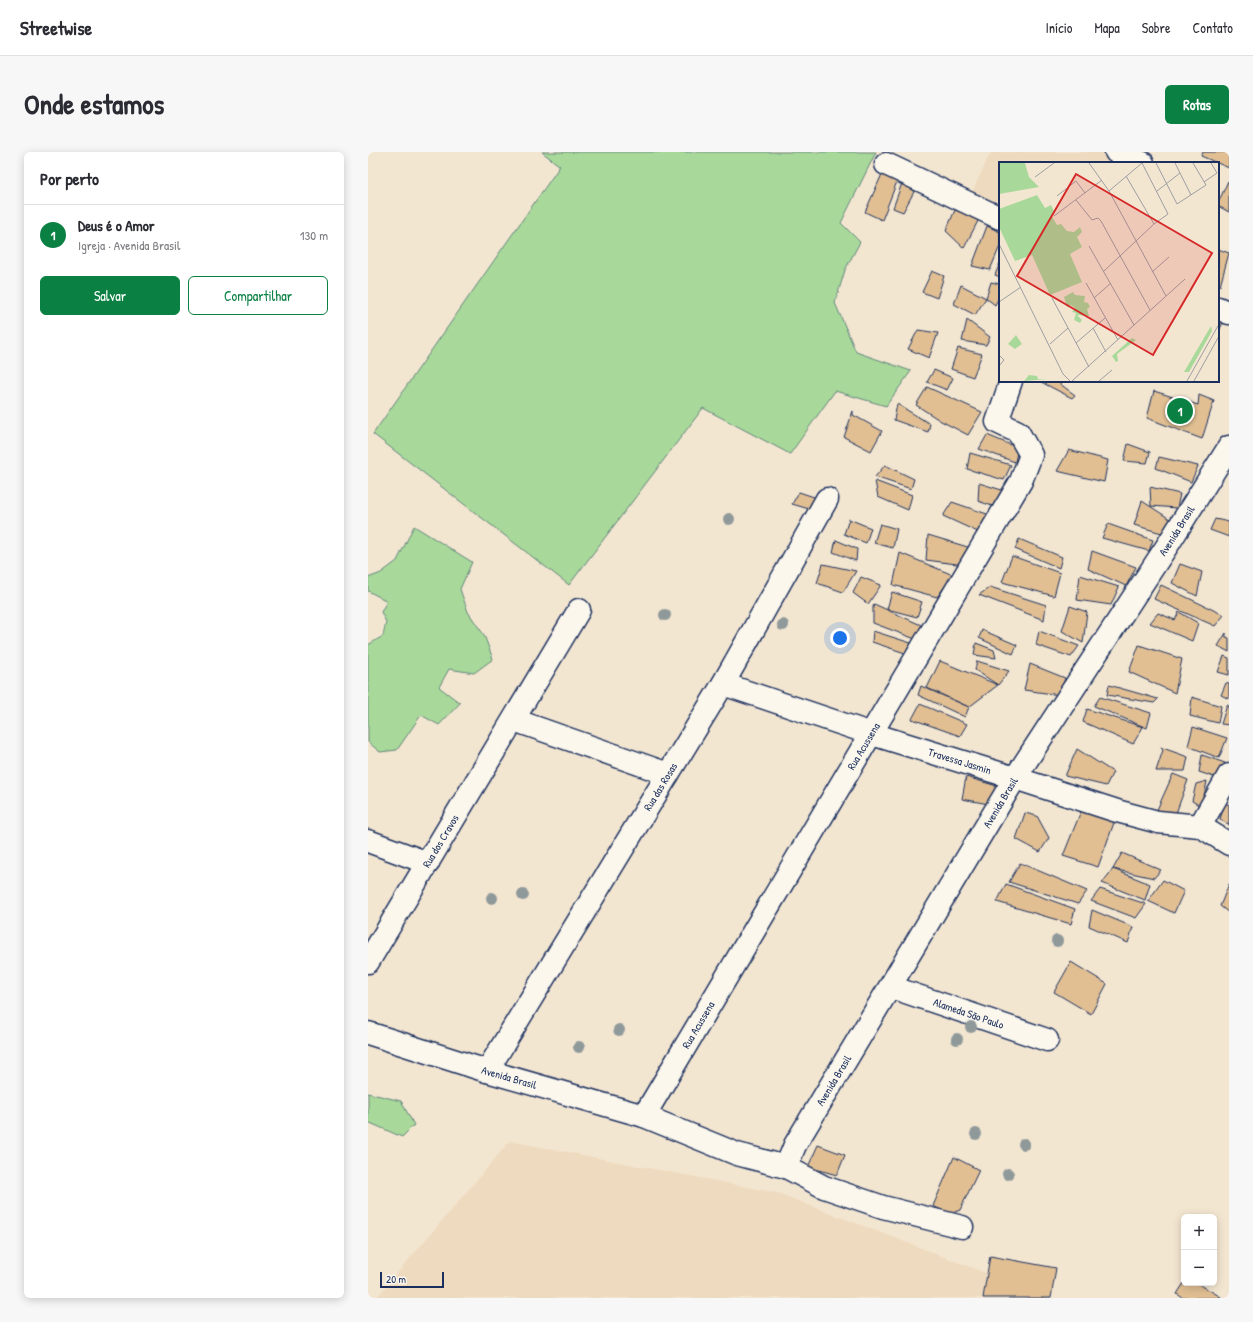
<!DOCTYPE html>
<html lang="pt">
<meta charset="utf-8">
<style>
body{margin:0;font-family:"Patrick Hand",sans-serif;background:#f7f7f7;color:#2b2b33}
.controls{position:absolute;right:12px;bottom:12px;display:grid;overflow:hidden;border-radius:6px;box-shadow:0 2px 10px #0003}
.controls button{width:36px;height:36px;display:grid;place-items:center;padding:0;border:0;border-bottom:1px solid #e1e1e2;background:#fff;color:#2b2b33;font:20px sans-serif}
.scale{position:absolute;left:12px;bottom:10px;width:64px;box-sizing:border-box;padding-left:4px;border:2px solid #1b2f5e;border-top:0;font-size:11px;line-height:14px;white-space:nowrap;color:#1b2f5e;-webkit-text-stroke:3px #fbf7ec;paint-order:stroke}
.you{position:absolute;left:472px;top:486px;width:14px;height:14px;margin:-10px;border:3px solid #fff;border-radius:50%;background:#1a73e8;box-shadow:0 0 0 6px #1a73e833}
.badge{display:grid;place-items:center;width:26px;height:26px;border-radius:50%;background:#0b8043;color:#fff;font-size:13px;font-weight:700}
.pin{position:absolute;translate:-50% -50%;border:2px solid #fff;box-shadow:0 1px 4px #0006}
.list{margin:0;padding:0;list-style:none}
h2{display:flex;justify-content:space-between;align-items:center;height:52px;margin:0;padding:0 16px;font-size:17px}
h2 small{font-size:13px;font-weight:400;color:#7c7c81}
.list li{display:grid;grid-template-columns:26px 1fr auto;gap:12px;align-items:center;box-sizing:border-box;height:60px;padding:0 16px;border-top:1px solid #e1e1e2}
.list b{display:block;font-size:15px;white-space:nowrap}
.list p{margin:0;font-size:13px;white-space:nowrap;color:#7c7c81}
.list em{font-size:13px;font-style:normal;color:#7c7c81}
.actions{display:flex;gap:8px;padding:12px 16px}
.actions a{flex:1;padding:9px 0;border:1px solid #0b8043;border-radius:6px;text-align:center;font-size:14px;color:#0b8043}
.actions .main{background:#0b8043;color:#fff}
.map{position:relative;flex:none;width:861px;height:1146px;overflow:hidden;border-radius:6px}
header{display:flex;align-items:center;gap:24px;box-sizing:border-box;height:56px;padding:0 20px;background:#fff;border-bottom:1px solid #e1e1e2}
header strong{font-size:19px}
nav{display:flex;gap:22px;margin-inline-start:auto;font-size:14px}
.intro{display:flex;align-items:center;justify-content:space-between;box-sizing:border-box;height:96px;padding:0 24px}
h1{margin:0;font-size:28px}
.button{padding:10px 18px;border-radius:6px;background:#0b8043;color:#fff;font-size:14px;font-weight:700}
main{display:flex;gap:24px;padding:0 24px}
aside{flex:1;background:#fff;border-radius:6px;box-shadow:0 2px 10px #0003}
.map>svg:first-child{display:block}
.built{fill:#eedabe}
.green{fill:#a8d99a;stroke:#62847c}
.building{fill:#e1bf93;stroke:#1b2f5e}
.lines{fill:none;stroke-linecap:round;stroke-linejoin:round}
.minor-casing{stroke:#1b2f5e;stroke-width:25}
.minor{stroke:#fbf7ec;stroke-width:22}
.tree{fill:#8f999a}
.labels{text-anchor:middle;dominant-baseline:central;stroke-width:3;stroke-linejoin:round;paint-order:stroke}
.street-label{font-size:11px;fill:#1b2f5e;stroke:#fbf7ec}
.inset-road{fill:none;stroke:#9d9da3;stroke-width:1}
.view{fill:#d62828;fill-opacity:0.15;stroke:#d62828;stroke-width:2}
.inset-edge{fill:none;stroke:#1b2f5e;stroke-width:2}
</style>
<header>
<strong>Streetwise</strong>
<nav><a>Início</a><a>Mapa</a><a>Sobre</a><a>Contato</a></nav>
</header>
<div class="intro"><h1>Onde estamos</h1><a class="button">Rotas</a></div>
<main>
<aside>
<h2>Por perto<small></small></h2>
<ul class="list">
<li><span class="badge">1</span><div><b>Deus é o Amor</b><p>Igreja · Avenida Brasil</p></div><em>130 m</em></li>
</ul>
<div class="actions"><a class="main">Salvar</a><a>Compartilhar</a></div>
</aside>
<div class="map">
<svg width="861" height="1146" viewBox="0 0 861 1146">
<rect width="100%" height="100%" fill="#f3e6d1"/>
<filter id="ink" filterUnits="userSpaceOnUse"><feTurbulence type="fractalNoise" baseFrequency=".025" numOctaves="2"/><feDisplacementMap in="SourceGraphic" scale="8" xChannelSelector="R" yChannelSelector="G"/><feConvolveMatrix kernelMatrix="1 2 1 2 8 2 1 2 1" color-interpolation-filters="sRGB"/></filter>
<g filter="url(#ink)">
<path class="built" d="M623,0H732L758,11H632V54L603,42Z
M142,989L410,1041L683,1146H8Z"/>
<path class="green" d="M174,0H508L473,71L492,90L477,118L467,151L488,200L543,219L518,254L467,239L422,302L335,256L201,433L5,282L192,14Z
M46,374L104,410L92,437L100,460L116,483L125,507L106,521L81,517L71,535L92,551L71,573L53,563L29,598L12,600L0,590V493L15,484L18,470L13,460L19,449L0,439V426L13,421L29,409Z
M0,941L33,949L46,973L34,985L0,970Z"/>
<path class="building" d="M835,0H861V16L833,4Z
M515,20L530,27L514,68L497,60Z
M860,29L861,30V60L850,54V51Z
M534,31L547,38L535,60L525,56Z
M587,58L611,67L596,96L578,79Z
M619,74L632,80V94L622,118L604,114Z
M850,97L861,101L852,134L850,132Z
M632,111V125L627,123Z
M564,119L576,124L569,146L554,140Z
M623,130L632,132V143L627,153L618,146Z
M593,133L618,146L607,163L586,152Z
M850,161L858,163L850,182Z
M599,168L622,185L618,193L594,189Z
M550,178L570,181L561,206L540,197Z
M590,196L614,202L605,225L583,217Z
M566,218L585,226L579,238L559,230Z
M673,229H688L707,243L704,246L673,230Z
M559,235L614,260L600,283L573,269L548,253Z
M786,239L830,253L831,243L846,249L834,287L779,266Z
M529,252L562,272L560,280L526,268Z
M485,259V263L514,279L503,299L476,285Z
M619,283L650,296L647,310L611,297Z
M760,292L782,300L779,311L756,309Z
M701,298L740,308L736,330L689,319Z
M602,301L643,313L636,328L599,317Z
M791,305L830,314L823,330L788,316Z
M517,313L546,327L543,337L507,325Z
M507,329L544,343L540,358L510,345Z
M611,331L637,339L627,355L610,349Z
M782,335L812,342L809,356L783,354Z
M431,340L452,347L441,357L424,352Z
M774,349L805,369L797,382L766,373Z
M584,350L619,362L612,381L575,364Z
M481,367L503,376L498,391L476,382Z
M847,367L861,370V385L842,378Z
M512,372L529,377L525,396L506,391Z
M740,372L785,388L781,399L734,386Z
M560,383L603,396L596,413L558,408Z
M651,387L694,405L691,416L647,397Z
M468,388L489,397L488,409L465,400Z
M724,399L768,415L758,434L720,417Z
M532,401L585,423L569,445L525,433Z
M644,404L692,421L686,444L634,430Z
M455,412L488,419L475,440L449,431Z
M812,412L834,420L829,444L804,431Z
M712,423L751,435L743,453L709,448Z
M493,425L513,433L500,452L485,441Z
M793,433L856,463L847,474L786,447Z
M622,435L678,453L676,468L611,443Z
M524,440L554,450L549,465L519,457Z
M506,452L553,473L550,488L505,471V455Z
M702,454L719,460L715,491L694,479Z
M811,460L830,471L824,489L782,471L790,461L807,468Z
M614,478L649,493L645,502L611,486Z
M505,479L546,492L543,503L504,490Z
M671,479L711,494L703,505L668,493Z
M858,481V485L861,486V500L850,494Z
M608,491L626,498L628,506L606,503Z
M771,493L814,507L807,541L761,520Z
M856,504L861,506V523L850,520Z
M572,509L630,533L601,555L559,536Z
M609,509L641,519L630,533L607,518Z
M662,512L697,526L692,543L656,538Z
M858,531L861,532V547L853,543Z
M741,533L790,547L786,551L739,543Z
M553,534L601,555L597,565L550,543Z
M732,545L783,561L779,576L726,554Z
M824,545L853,554L850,571L822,564Z
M552,552L599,572L592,584L544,567Z
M859,553L861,554V573L853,572Z
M719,557L775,575L765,592L715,570Z
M825,575L859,586L851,606L820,594Z
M792,595L820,605L817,619H788L795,598Z
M709,597L745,620L738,634L697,624Z
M834,603L857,611L858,629L831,620Z
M805,622L820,628L807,664L788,660Z
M598,625L636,636L626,653L594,647Z
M839,629L834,655L824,649L828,632Z
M857,651L861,653V673L852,667Z
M713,659L747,668L730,715L695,704Z
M657,661L669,664L681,686L672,700L648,687Z
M754,701L793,718L786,726L745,717Z
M652,711L719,739L710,752L641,730Z
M745,717L782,732L777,748L734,731Z
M795,728L816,739L806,761L780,749Z
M638,732L707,757L703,772L629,750Z
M861,732V761L852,754Z
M732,737L778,752L768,766L723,749Z
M724,758L765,775L760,791L721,774Z
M703,810L739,832L723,862L686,840Z
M450,993L477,1003L469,1023L440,1015Z
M586,1005L611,1018L592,1058L582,1062L565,1054Z
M622,1104L688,1116L683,1146H615Z
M816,1131H829L853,1145L852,1146H815L809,1142Z"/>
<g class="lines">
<defs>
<g id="minor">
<path d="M748,0L775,11"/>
<path d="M518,12L632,66"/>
<path d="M850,156L861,161"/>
<path id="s1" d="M355,532L504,582L647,626L749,659L790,670L832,674L861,692"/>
<path d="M146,568L300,622"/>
<path d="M832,674L861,623"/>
<path d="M0,689L60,711"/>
<path id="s2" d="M0,810L211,458"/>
<path id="s3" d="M523,835L679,888"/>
<path id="s4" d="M0,881L119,919L276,964L369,1002L418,1015L456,1035L515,1055L594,1075"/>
<path id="s5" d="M119,919L355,532L459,347"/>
<path id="s6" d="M276,964L653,329L663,303L650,280L629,270L643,229"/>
<path id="s7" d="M418,1015L427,993L647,626L801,391L861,295"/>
</g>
</defs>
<use href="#minor" class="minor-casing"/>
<use href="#minor" class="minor"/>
</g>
<g class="tree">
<circle cx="361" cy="367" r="6"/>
<circle cx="297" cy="463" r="6"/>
<circle cx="415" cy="473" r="6"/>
<circle cx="155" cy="743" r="6"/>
<circle cx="124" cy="746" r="6"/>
<circle cx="689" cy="789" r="6"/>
<circle cx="603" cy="875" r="6"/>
<circle cx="251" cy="878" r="6"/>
<circle cx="589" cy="887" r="6"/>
<circle cx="211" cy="895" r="6"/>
<circle cx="608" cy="982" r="6"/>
<circle cx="656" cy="992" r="6"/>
<circle cx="640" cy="1022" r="6"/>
</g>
</g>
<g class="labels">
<g class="street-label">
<text stroke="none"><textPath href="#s7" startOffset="747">Avenida Brasil</textPath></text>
<text stroke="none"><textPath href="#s6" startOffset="430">Rua Acussena</textPath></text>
<text stroke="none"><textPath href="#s1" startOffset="249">Travessa Jasmin</textPath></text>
<text stroke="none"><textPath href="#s5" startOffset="333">Rua das Rosas</textPath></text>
<text stroke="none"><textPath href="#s7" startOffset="423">Avenida Brasil</textPath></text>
<text stroke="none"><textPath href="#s2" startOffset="141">Rua dos Cravos</textPath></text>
<text stroke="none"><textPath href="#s3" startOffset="82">Alameda São Paulo</textPath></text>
<text stroke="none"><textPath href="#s6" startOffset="106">Rua Acussena</textPath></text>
<text stroke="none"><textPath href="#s4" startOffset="148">Avenida Brasil</textPath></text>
<text stroke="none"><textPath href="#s7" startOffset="99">Avenida Brasil</textPath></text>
</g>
</g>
<g transform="translate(631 10)">
<rect width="220" height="220" fill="#f3e6d1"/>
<path d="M0,1H26L30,15L40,25L0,32ZM38,33L46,46L52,43L55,49L52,53L58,63L62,62L68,69L75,70L81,65L83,70L78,75L83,85L71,92L83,120L51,133L33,93L16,99L0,65V47ZM74,130L76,133L86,134L85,140L89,141L91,145L88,147L90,154L78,153L83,158L81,161L75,158L77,151L73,150L76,146L72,143L68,145L65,135ZM212,164L213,169L190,210H185ZM17,173L23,182L16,187L9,182ZM133,176L137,178L118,192L119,199L117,200L113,194ZM30,213L38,214L39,217H48L25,219Z" fill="#a8d99a"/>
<path class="inset-road" d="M90,1L110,29L167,134M157,1L178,42L207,23L194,1M176,1L192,33M127,14L155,62M36,15L55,1M205,20L218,11L212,1M110,29L143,1M158,29L181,11M58,34L77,19L86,31M77,38L93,58L99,56L102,59L151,148M55,54L103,18M0,82L64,212L71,219M90,84L135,163M105,109L155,62L169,52L143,1M153,110L170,95M87,121L119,178M53,136L90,205M95,136L112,121M0,140L22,125M94,166L107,190M77,181L106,156M51,182L69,166M0,193L5,198L0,204M73,219L186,117M100,219L113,208M188,219L220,162M195,219L220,174"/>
<path class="view" d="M77,12L213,91L154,193L18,114Z"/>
<rect width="220" height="220" class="inset-edge"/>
</g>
</svg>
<div class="controls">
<button>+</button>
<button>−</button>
</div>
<div class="scale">20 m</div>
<div class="you"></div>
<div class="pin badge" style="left:812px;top:259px">1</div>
</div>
</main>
